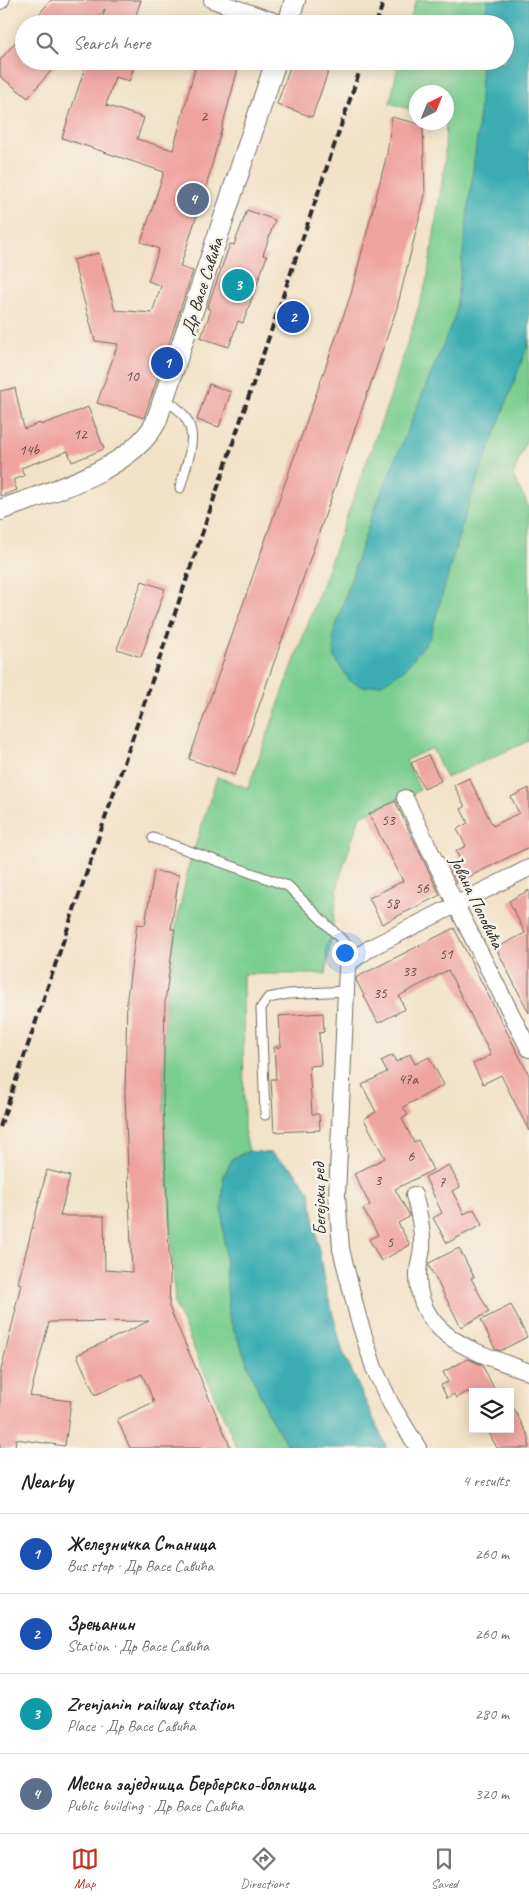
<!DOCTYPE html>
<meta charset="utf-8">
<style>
body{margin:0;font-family:Caveat,sans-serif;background:#f2f2f2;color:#202124}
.controls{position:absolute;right:15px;bottom:15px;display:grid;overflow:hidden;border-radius:0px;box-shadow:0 2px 12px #0003}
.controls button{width:45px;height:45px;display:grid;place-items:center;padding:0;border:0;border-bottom:1px solid #e0e0e0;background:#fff;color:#202124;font:25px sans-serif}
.compass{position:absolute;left:409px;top:85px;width:45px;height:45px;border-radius:50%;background:#fff;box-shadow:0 2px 12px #0003;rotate:43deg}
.you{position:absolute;left:344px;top:952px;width:18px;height:18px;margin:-12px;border:4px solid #fff;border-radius:50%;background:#1a73e8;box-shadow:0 0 0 8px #1a73e833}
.badge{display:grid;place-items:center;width:32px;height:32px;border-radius:50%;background:#c8321e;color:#fff;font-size:16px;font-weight:700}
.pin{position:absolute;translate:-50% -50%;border:2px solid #fff;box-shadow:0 1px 5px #0006}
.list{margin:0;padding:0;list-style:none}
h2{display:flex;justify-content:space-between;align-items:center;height:65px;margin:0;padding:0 20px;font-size:21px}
h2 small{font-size:16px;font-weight:400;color:#757577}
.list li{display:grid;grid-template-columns:32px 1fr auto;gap:15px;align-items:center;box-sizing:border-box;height:80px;padding:0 20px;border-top:1px solid #e0e0e0}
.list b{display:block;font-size:19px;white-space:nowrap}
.list p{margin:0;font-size:16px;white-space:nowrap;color:#757577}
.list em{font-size:16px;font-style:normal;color:#757577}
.icon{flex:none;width:28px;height:28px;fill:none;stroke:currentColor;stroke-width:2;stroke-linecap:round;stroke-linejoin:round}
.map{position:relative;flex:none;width:529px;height:1448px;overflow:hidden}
.search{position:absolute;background:#fff;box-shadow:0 2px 12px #0003;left:15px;right:15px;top:15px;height:55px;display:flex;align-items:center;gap:12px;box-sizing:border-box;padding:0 18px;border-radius:28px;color:#757577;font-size:19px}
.sheet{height:385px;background:#fff}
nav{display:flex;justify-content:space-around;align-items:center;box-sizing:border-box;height:70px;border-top:1px solid #e0e0e0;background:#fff;font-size:14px;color:#757577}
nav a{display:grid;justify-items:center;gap:2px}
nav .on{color:#c8321e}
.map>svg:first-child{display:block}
.green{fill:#79cd8f;stroke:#527c5d}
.water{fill:#3badb2;stroke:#336c6e}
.building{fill:#efa39f}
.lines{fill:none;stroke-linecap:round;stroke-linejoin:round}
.service-casing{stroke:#716b62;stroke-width:11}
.minor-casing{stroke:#716b62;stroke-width:18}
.tertiary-casing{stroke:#716b62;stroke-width:22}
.service{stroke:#fff;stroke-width:9}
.minor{stroke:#fff;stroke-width:16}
.tertiary{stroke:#fff;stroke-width:20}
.rail{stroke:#2b2b2b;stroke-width:4;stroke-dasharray:8 4;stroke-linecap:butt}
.labels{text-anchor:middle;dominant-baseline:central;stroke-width:5;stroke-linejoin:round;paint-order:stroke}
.number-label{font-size:15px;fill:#5c4948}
.street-label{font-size:18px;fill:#2b2b2b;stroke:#f7f3e8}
</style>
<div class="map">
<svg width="529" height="1448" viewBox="0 0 529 1448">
<rect width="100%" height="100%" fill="#f7f3e8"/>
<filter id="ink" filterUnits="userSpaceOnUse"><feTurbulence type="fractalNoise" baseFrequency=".02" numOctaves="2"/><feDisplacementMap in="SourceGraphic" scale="10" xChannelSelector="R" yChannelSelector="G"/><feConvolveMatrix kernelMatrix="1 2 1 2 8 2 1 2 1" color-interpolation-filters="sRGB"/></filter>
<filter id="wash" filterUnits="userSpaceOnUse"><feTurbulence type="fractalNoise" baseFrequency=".0096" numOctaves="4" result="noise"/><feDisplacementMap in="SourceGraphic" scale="20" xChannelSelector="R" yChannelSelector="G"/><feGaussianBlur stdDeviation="1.12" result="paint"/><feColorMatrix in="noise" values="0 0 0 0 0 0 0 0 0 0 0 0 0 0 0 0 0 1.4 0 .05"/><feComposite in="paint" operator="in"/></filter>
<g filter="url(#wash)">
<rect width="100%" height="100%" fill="#f2e2c7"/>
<path class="green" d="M416,0H529V432L513,476L529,507V741L446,778L432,748L406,760L420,790L360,816L339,880L326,974H243L244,1130L249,1151L233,1158L224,1175L222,1209L229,1317L267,1412L289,1448H237L175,1305L163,1100L165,1002L175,929L189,865L217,777L248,788L392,392L427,280L445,162L446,92H416V111L390,103L399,61H505V24H408Z"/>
<path class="water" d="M487,0H529V342L466,511L430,638L404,670L382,684L363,687L350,681L335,659L333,635L370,520L455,316L478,130L482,61H505V24H485Z
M249,1151L271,1153L293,1169L310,1192L324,1281L343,1352L387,1448H289L267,1412L229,1317L222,1209L224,1175L233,1158Z"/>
<g id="blocks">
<path class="building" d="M51,0H141L133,24H100L105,9L92,24H31Z
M24,32V61H59L28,98L0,76V60Z
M87,61H136L129,81L115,77L106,105L144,118L137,139L173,150L197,61H240L206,187L180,267L193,271L144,418L97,403L118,344L95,341L73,260L99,253L115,310L152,313L161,286L148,281L159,249L141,242L164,172L62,138Z
M292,61H332L312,117L277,104Z
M392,117L423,125L425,195L397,308L235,775L189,759L351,294L387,154Z
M247,210L275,220L263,255L267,256L243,323L238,321L229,347L201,338L211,310L207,308L230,244L234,245Z
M209,384L231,392L219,427L197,420Z
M15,388L24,429L40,423L41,425L88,407L104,449L72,462L68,451L21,468L24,476L13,480L17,490L0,496V391Z
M142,581L165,589L141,657L117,649Z
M428,755L441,781L424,789L411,763Z
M469,778L493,826L519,813L511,797L529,788V847L457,883L449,866L460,860L456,851L466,846L457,829L468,823L461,809L465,807L454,785Z
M395,801L440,895L382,924L369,898L403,881L369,814Z
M154,871L179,875L171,929H175L165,1002L163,1100L170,1278L169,1307L231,1448H130L117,1419L154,1402L142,1374L95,1395L77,1355L149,1321L49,1322L30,1396L71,1401L65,1446L16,1439L15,1448H0V1374L16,1309H15L21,1284L18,1283L47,1170L70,1176L60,1216H104L105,1270L132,1272L125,1095L127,997L137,924L145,925Z
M529,890V1013L496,948L525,933L509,901Z
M454,928L529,1075V1131L501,1075L483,1084L473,1064L491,1055L448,970L399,996L405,1009L378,1023L356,980L357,977Z
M323,1013L324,1032L319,1033L321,1065L309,1066L312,1114H319L320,1130L274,1132L271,1079H276L274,1047H281L279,1016Z
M410,1054L415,1064L429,1057L444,1085L403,1107L408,1115L402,1119L414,1142L418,1140L433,1170L395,1189L409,1214V1217L398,1223L410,1245L381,1261L369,1239L378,1235L363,1209L370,1205L354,1174L385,1158L364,1119L376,1112L362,1085L387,1072L381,1061L393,1055L396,1062Z
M449,1165L460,1187L452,1191L464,1214L474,1209L482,1225L447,1243L433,1218L442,1213L425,1177Z
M459,1248L474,1277L471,1278L489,1312L461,1327L429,1266V1263Z
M511,1305L527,1337L500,1351L495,1349L481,1320Z
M468,1359L482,1365L496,1392H467L456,1398L454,1394L447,1398L441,1385L448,1382L443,1372Z
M510,1402L529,1437V1448H497L487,1429H510Z"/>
</g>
</g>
<g filter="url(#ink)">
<use href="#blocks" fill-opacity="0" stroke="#716b62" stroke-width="1"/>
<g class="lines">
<defs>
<path id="service" d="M164,399C206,423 190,450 180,488
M153,838L288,886L358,956
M265,1115L261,1008L268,998L288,994L346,991"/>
<path id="minor" d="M212,0L283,24
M0,1L1,0
M405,798L456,905L529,1049
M414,1195C419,1212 423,1230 422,1248C421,1257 418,1265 418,1274C417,1339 480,1353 529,1372
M418,1448L391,1404L374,1368L358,1317L341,1249L337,1195L347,968L351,961L372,947L529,868"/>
<path id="tertiary" d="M288,24L295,0
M0,510C49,492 131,470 156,422L276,61"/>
</defs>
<use href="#service" class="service-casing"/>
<use href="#minor" class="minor-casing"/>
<use href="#tertiary" class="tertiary-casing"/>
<use href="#service" class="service"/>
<use href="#minor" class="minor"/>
<use href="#tertiary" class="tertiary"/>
<path class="rail" d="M376,24L384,0
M0,1127L363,61"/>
</g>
</g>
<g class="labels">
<g class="number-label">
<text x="204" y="116">2</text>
<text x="132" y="376">10</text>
<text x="80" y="434">12</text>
<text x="29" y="450">14b</text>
<text x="388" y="820">53</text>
<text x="422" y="888">56</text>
<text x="392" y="903">58</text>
<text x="446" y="954">51</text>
<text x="409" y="971">33</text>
<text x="380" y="993">35</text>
<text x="408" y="1079">47a</text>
<text x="411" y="1156">6</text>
<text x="378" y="1180">3</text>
<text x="442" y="1182">7</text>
<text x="390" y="1242">5</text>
</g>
<g class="street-label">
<text transform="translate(202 286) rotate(-72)">Др Васе Савића</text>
<text transform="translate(477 902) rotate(64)">Јована Поповића</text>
<text transform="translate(319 1199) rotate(-91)">Бегејски ред</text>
</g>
</g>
</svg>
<div class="controls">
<button><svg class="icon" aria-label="layers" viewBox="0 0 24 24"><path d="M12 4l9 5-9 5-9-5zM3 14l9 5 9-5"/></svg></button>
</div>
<svg class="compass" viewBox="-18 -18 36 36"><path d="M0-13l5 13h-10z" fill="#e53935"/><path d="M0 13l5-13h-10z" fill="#757577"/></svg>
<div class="you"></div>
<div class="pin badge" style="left:167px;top:363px;background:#1a4fb4">1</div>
<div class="pin badge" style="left:293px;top:317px;background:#1a4fb4">2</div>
<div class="pin badge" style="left:238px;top:285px;background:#0f9aa8">3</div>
<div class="pin badge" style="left:193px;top:199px;background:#5c6f8a">4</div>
<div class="search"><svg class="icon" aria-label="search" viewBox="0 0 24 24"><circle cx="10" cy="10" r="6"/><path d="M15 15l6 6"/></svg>Search here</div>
</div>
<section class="sheet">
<h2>Nearby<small>4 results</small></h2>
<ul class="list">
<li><span class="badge" style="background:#1a4fb4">1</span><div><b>Железничка Станица</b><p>Bus stop · Др Васе Савића</p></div><em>260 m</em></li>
<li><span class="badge" style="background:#1a4fb4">2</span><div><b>Зрењанин</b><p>Station · Др Васе Савића</p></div><em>260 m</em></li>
<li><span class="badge" style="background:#0f9aa8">3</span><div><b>Zrenjanin railway station</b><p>Place · Др Васе Савића</p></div><em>280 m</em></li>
<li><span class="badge" style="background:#5c6f8a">4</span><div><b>Месна заједница Берберско-болница</b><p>Public building · Др Васе Савића</p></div><em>320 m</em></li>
</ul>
</section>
<nav>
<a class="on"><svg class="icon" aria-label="map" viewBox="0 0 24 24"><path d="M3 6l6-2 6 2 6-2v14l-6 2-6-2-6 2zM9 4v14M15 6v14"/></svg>Map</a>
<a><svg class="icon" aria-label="directions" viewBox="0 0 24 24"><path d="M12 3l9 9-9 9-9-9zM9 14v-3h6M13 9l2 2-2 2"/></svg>Directions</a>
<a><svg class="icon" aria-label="saved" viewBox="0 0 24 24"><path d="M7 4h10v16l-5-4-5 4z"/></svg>Saved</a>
</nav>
